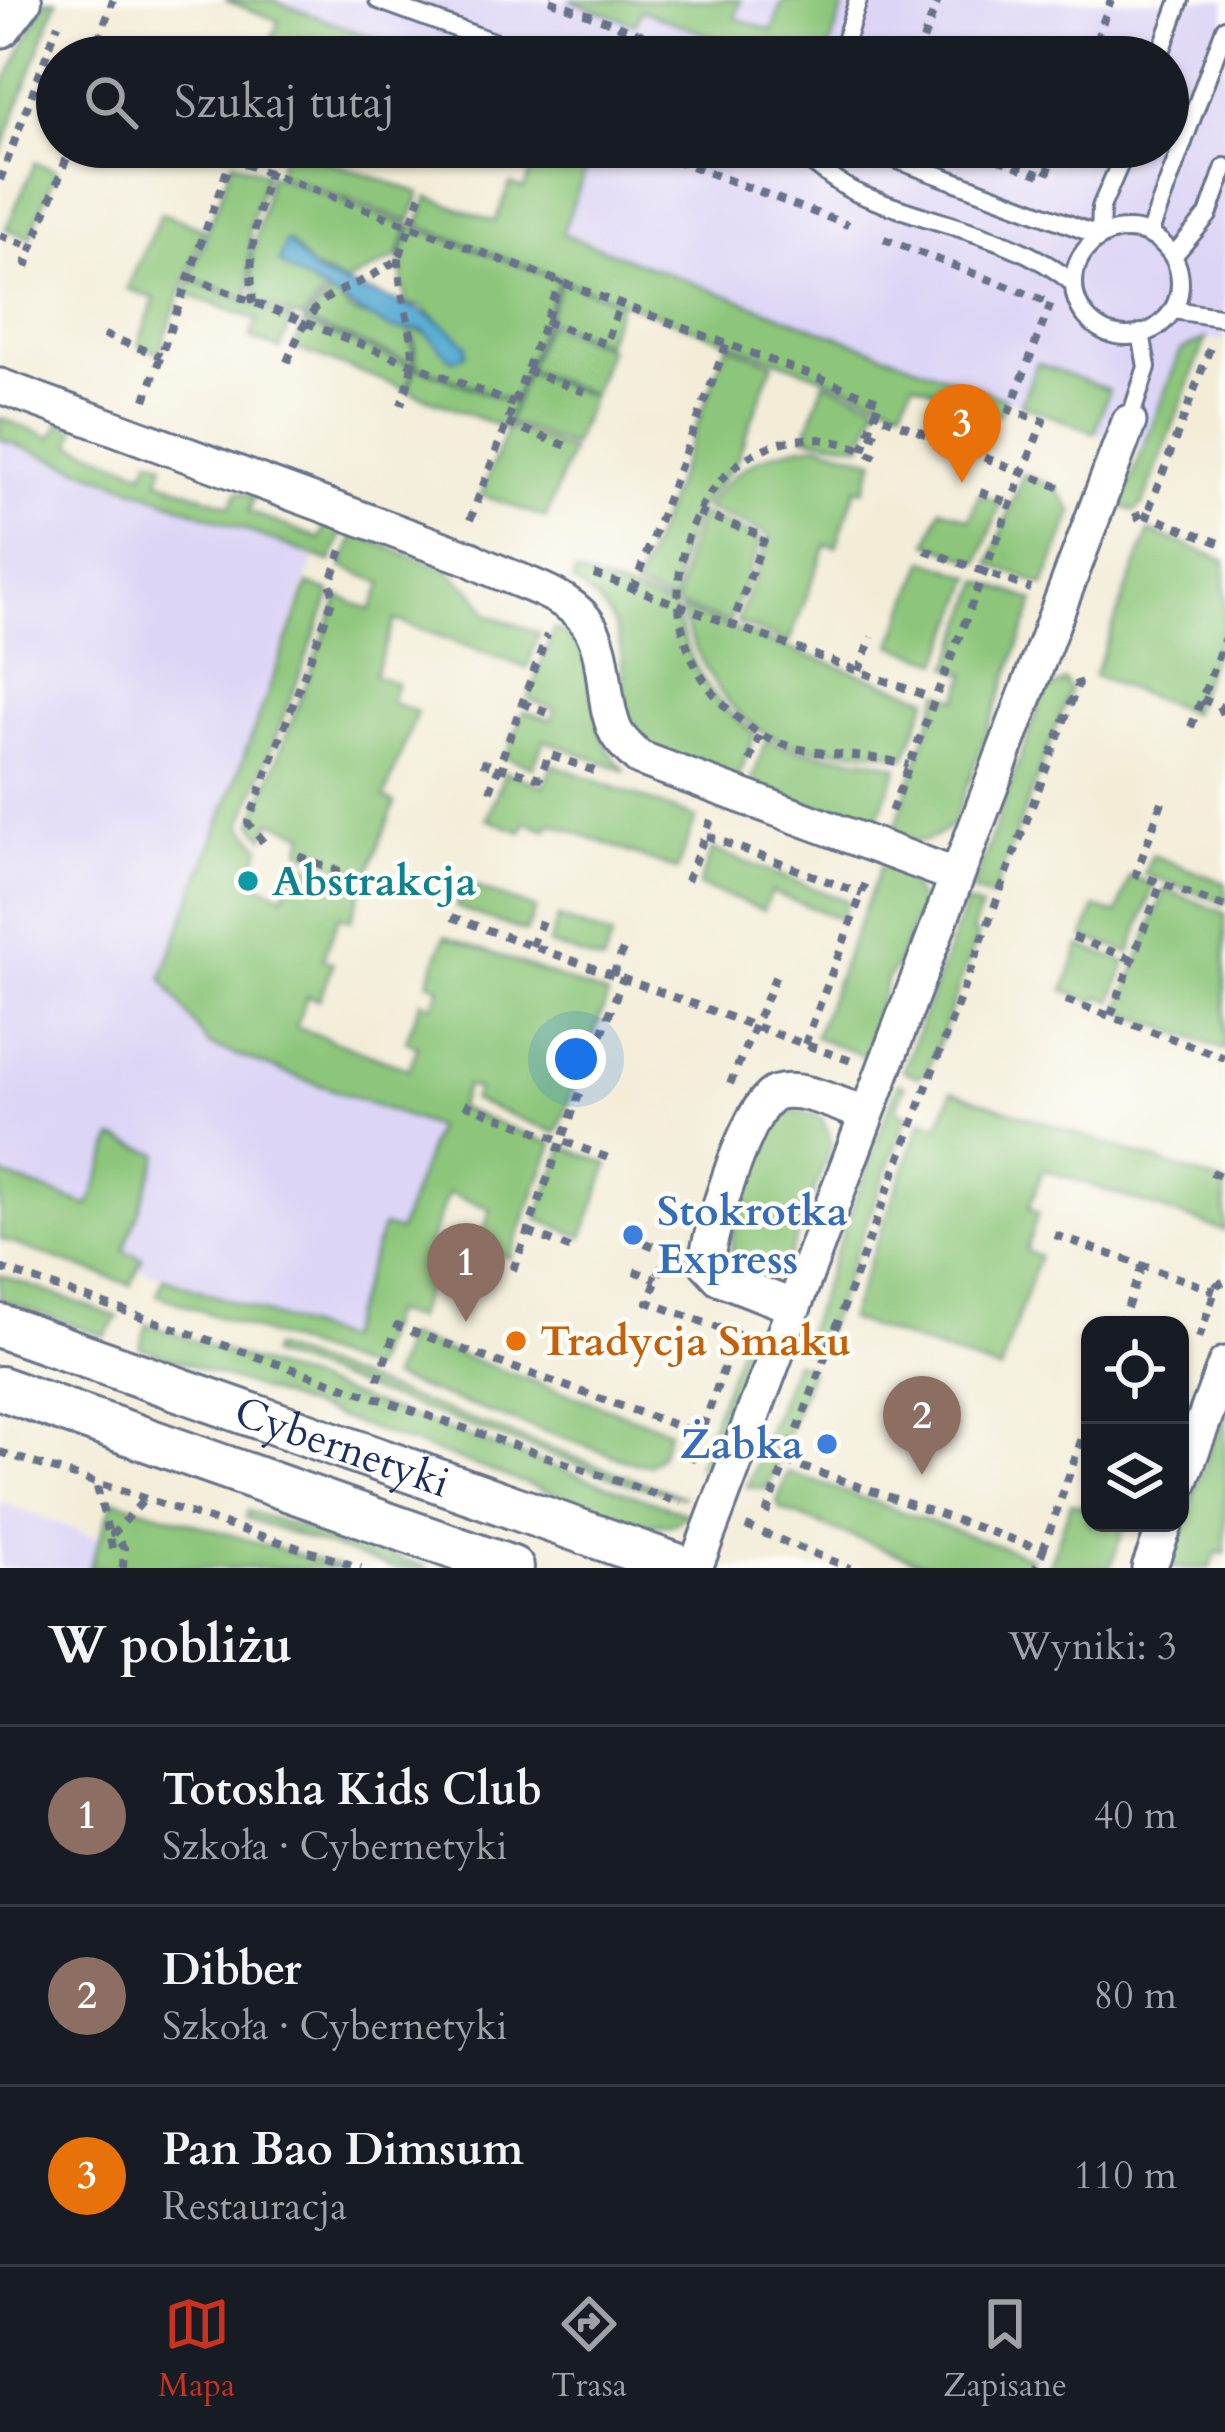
<!DOCTYPE html>
<html lang="pl">
<meta charset="utf-8">
<style>
body{margin:0;font-family:Cardo,serif;background:#242831;color:#f1f3f6}
.controls{position:absolute;right:36px;bottom:36px;display:grid;overflow:hidden;border-radius:24px;box-shadow:0 3px 9px #0004}
.controls button{width:108px;height:108px;display:grid;place-items:center;padding:0;border:0;border-bottom:3px solid #363941;background:#171b24;color:#f1f3f6;font:60px sans-serif}
.you{position:absolute;left:576px;top:1059px;width:42px;height:42px;margin:-30px;border:9px solid #fff;border-radius:50%;background:#1a73e8;box-shadow:0 0 0 18px #1a73e833}
.badge{display:grid;place-items:center;width:78px;height:78px;border-radius:50%;background:#c8321e;color:#fff;font-size:39px;font-weight:700}
.pin{position:absolute;translate:-50% -99px;filter:drop-shadow(0 3px 6px #0008)}
.pin::after{content:'';position:absolute;top:63px;width:42px;height:36px;background:inherit;clip-path:polygon(0 0,100% 0,50% 100%)}
.list{margin:0;padding:0;list-style:none}
h2{display:flex;justify-content:space-between;align-items:center;height:156px;margin:0;padding:0 48px;font-size:51px}
h2 small{font-size:39px;font-weight:400;color:#9ea1a6}
.list li{display:grid;grid-template-columns:78px 1fr auto;gap:36px;align-items:center;box-sizing:border-box;height:180px;padding:0 48px;border-top:3px solid #363941}
.list b{display:block;font-size:45px;white-space:nowrap}
.list p{margin:0;font-size:39px;white-space:nowrap;color:#9ea1a6}
.list em{font-size:39px;font-style:normal;color:#9ea1a6}
.icon{flex:none;width:66px;height:66px;fill:none;stroke:currentColor;stroke-width:2;stroke-linecap:round;stroke-linejoin:round}
.map{position:relative;flex:none;width:1225px;height:1568px;overflow:hidden}
.search{position:absolute;background:#171b24;box-shadow:0 3px 9px #0004;left:36px;right:36px;top:36px;height:132px;display:flex;align-items:center;gap:30px;box-sizing:border-box;padding:0 42px;border-radius:66px;color:#9ea1a6;font-size:45px}
.sheet{height:696px;background:#171b24}
nav{display:flex;justify-content:space-around;align-items:center;box-sizing:border-box;height:168px;border-top:3px solid #363941;background:#171b24;font-size:33px;color:#9ea1a6}
nav a{display:grid;justify-items:center;gap:6px}
nav .on{color:#c8321e}
.map>svg:first-child{display:block}
.built{fill:#ddd5f6}
.green{fill:#8dc67a;stroke:#547a6c;stroke-width:3}
.water{fill:#58acd3;stroke:#3a6e98;stroke-width:3}
.lines{fill:none;stroke-linecap:round;stroke-linejoin:round}
.service-casing{stroke:#677289;stroke-width:22}
.minor-casing{stroke:#677289;stroke-width:39}
.tertiary-casing{stroke:#677289;stroke-width:48}
.path{stroke:#677289;stroke-width:8;stroke-dasharray:9 9;stroke-linecap:butt}
.service{stroke:#fff;stroke-width:16}
.minor{stroke:#fff;stroke-width:33}
.tertiary{stroke:#fff;stroke-width:42}
.culture-dot{fill:#0f9aa8;stroke:#fdfcf7;stroke-width:4.5}
.shop-dot{fill:#3f7fe0;stroke:#fdfcf7;stroke-width:4.5}
.food-dot{fill:#e8710a;stroke:#fdfcf7;stroke-width:4.5}
.labels{text-anchor:middle;dominant-baseline:central;stroke-width:9;stroke-linejoin:round;paint-order:stroke}
.culture-label{font-size:42px;font-weight:bold;fill:#0d838f;stroke:#fdfcf7;text-anchor:start}
.shop-label{font-size:42px;font-weight:bold;fill:#366cbe;stroke:#fdfcf7;text-anchor:start}
.food-label{font-size:42px;font-weight:bold;fill:#c56008;stroke:#fdfcf7;text-anchor:start}
.street-label{font-size:42px;fill:#1b2f5e;stroke:#fdfcf7}
</style>
<div class="map">
<svg width="1225" height="1568" viewBox="0 0 1225 1568">
<rect width="100%" height="100%" fill="#fdfcf7"/>
<filter id="ink" filterUnits="userSpaceOnUse"><feTurbulence type="fractalNoise" baseFrequency=".00833" numOctaves="2"/><feDisplacementMap in="SourceGraphic" scale="24" xChannelSelector="R" yChannelSelector="G"/><feConvolveMatrix kernelMatrix="1 2 1 2 8 2 1 2 1" color-interpolation-filters="sRGB"/></filter>
<filter id="wash" filterUnits="userSpaceOnUse"><feTurbulence type="fractalNoise" baseFrequency=".004" numOctaves="4" result="noise"/><feDisplacementMap in="SourceGraphic" scale="48" xChannelSelector="R" yChannelSelector="G"/><feGaussianBlur stdDeviation="2.7" result="paint"/><feColorMatrix in="noise" values="0 0 0 0 0 0 0 0 0 0 0 0 0 0 0 0 0 1.4 0 .05"/><feComposite in="paint" operator="in"/></filter>
<g filter="url(#wash)">
<rect width="100%" height="100%" fill="#f3edd8"/>
<path class="built" d="M225,0H1225V343L1207,337L1161,457L561,233L594,147H1168V57H376Z
M0,439L315,556L163,978L209,1045L436,1127L399,1232L383,1227L343,1341L0,1220Z
M0,1502L100,1539L89,1568H0Z"/>
<path class="green" d="M46,0H57L0,155V92Z
M225,0H272L424,57H306L270,43L279,21Z
M569,0H741L735,18L772,31L783,0H846L826,57H766L641,10L635,24Z
M286,147L420,193L410,222L277,173Z
M539,147H594L562,234L1006,399L1000,415L913,382L902,407L418,225L428,197L495,222L510,184L524,189Z
M233,161L266,174L250,225L249,299L191,277Z
M35,163L56,170L30,238L6,229Z
M270,175L409,226L397,257L346,283L311,268L291,244L279,262L328,290L302,319L256,302L251,262Z
M161,213L204,229L159,353L138,345L155,299L127,289Z
M412,227L559,280L513,402L417,365L413,328L435,338L445,353L466,344L422,307L406,304L400,258Z
M190,280L292,320L280,349L250,338L257,320L186,294Z
M562,281L620,303L605,343L547,320Z
M332,292L351,312L409,330L415,364L305,321Z
M304,324L414,367L406,389L294,348Z
M546,324L609,348L593,394L528,370Z
M1206,339L1143,504L1135,511L1121,506L1181,350Z
M727,345L773,363L736,462L694,514L678,565L674,603L635,588Z
M1037,363L1109,390L1095,433L1021,404Z
M416,367L513,404L504,428L408,391Z
M527,372L592,397L572,446L508,422Z
M824,382L878,403L862,445L805,437Z
M0,418L53,438L59,423L76,430L72,444L144,472L150,458L164,463L159,480L231,506L238,491L254,496L249,512L320,539L326,524L343,530L331,562L0,439Z
M508,426L571,451L546,518L481,495Z
M819,444L875,460L864,490L856,488L836,547L826,544L789,643L737,623L770,535L705,509C734,466 768,449 819,444Z
M1023,474L1055,487L1073,512L1044,586L990,564Z
M979,494L1001,503L979,562L928,543L941,508L970,519Z
M700,515L762,539L729,623L677,605L685,559Z
M1149,531L1225,560V622L1191,713L1094,676Z
M354,534L446,569L477,596L489,615L539,633L527,668L395,620L374,675L397,684L391,702L417,712L384,798L395,803L367,876L300,851L305,834L271,821L264,837L253,823L339,597L371,610L383,583L342,567Z
M925,560L973,577L940,662L892,645Z
M575,573L674,607C689,662 707,701 755,733L738,779L651,747L633,732C610,667 643,627 573,582Z
M981,581L1035,601L954,822C936,842 918,846 892,837L940,692L958,699L967,674L949,667Z
M308,584L331,593L242,825L261,847L249,881L284,895L297,861L363,886L351,920L339,916L323,959L333,963L319,1000L307,996L296,1027L409,1069L418,1046L406,1041L421,1001L433,1005L440,987L428,982L445,936L608,996L557,1133L472,1100L477,1089L466,1086L458,1108L553,1144L510,1258L478,1246L491,1209L448,1193L423,1262L434,1267L415,1319L391,1312L371,1371L157,1295L164,1278L343,1340L383,1226L399,1231L436,1127L209,1045L162,978Z
M680,610L928,698L905,758C873,748 845,751 813,748C738,742 702,672 680,610Z
M554,629C610,648 576,728 626,771L544,740L533,767L506,757L524,711L551,720L555,710L528,699Z
M1065,681L1070,690L992,898L972,891L1044,692Z
M766,740C809,760 853,751 898,767L873,830L751,784Z
M552,764L696,818L677,870L551,823L547,830L526,822L522,832L487,819L505,772L544,786Z
M712,849L847,901L841,919L771,892L763,910L699,886Z
M1152,855L1225,883V903L1144,874Z
M881,866L905,875L921,903L898,964L887,979L864,1056L815,1037Z
M1130,876L1154,885L1130,953L1084,937L1095,907L1117,914Z
M465,883L535,909L526,932L456,907Z
M1165,889L1225,913V1050L1119,1011Z
M966,903L981,908L972,932L978,935L928,1071L917,1077L903,1070Z
M558,918L612,937L603,963L549,944Z
M1080,946L1126,962L1112,1001L1099,996L1096,1002L1064,990Z
M898,1083L905,1086L896,1110L908,1115L819,1349L811,1353L800,1349Z
M952,1091L1225,1184V1231L1043,1169L1029,1209L1038,1212L1026,1251L1039,1256L1000,1371L848,1319L922,1120L939,1126Z
M791,1110L822,1117L832,1144L784,1269L762,1277L732,1261C724,1234 766,1122 791,1110Z
M114,1138L159,1154L124,1251L142,1258L131,1285L0,1239V1174L89,1206Z
M564,1147L609,1164L583,1237L537,1219Z
M0,1275L118,1317L105,1336L0,1299Z
M147,1324L688,1514L673,1524H640L140,1347Z
M406,1336L669,1430L660,1456L649,1465L635,1463L391,1378Z
M742,1341L757,1346L712,1471L697,1466Z
M272,1348L684,1497L634,1485L270,1355Z
M794,1362L807,1366L810,1373L767,1489L747,1487Z
M1225,1411V1554L1217,1552L1210,1568H1166Z
M788,1472L1031,1557L1026,1568H934L780,1509L777,1502Z
M114,1500L343,1568H89Z
M1071,1503L1090,1509V1523H1126L1110,1568H1048Z
M248,1511L429,1568H393L246,1518Z"/>
<path class="water" d="M286,241C300,252 308,271 327,278C378,298 426,303 466,344V355L452,360L423,330C411,327 397,333 385,326C369,317 287,272 279,262Z"/>
</g>
<g filter="url(#ink)">
<g class="lines">
<defs>
<path id="service" d="M378,0L535,57
M840,57L858,0
M1159,57L1180,0
M783,147C812,157 829,180 855,192C926,224 1012,232 1073,283
M807,155L866,148L1100,236L1101,207L1127,147
M1074 283a53 53 0 1 1 106 0a53 53 0 1 1-106 0Z
M1150,232L1225,28
M1174,255L1208,215L1225,167
M1174,310L1225,318
M1129,422L1147,367L1141,333"/>
<path id="minor" d="M0,386L471,559C505,579 562,589 586,621C609,652 600,696 615,730C619,740 631,750 639,758L957,876
M794,1307L720,1278L706,1263C709,1234 748,1102 776,1093C801,1085 841,1106 866,1114
M1180,1484L1225,1364
M695,1568L1129,422
M1149,1568L1166,1523"/>
<g id="tertiary">
<path d="M0,26L20,0"/>
<path id="s1" d="M0,1326L685,1568"/>
<path d="M0,1388L512,1568"/>
</g>
</defs>
<use href="#service" class="service-casing"/>
<use href="#minor" class="minor-casing"/>
<use href="#tertiary" class="tertiary-casing"/>
<path class="path" d="M550,0L702,57
M65,47L90,57
M92,57L113,0
M917,57L938,0
M1090,57L1111,0
M42,108L57,114
M641,147L848,225
M964,147L1046,177L1057,147
M0,180L58,24
M0,235L32,247
M884,239L1051,303L1010,410L1043,421L891,812
M399,258C399,325 428,334 401,405
M31,265L26,263L71,147
M189,277L514,404
M253,303C247,245 259,201 278,147
M545,321L606,344L621,302
M104,335L161,356
M287,362C323,273 335,306 399,258L421,194
M526,370L592,395
M145,400L231,159L880,401L875,414L1066,490
M507,423L572,448
M869,433L883,438
M863,450L875,414
M876,457C714,369 592,626 757,732C803,761 858,750 908,765
M980,492L1007,502
M698,512L765,537L732,625
M1143,514L1225,545
M1134,518L1149,509L1212,343
M470,520L561,280
M925,550L1031,589
M594,574L932,698
M633,589L727,343
M859,671L872,637
M1202,699L1219,706L1225,719
M522,703L548,713
M1191,727L1225,638
M750,761L760,734
M481,762L540,778L549,754L597,772
M490,791L547,635
M1162,802L1136,874L1225,907
M711,820L705,835L862,894
M263,842L248,823L334,596L330,584L342,550
M298,856L365,881
M687,881L705,835
M452,917L851,1061
M1073,937L1132,959
M532,946L545,913
M613,975L626,942
M1066,1000L1225,1058
M1111,1015L1161,884
M805,1044L868,877
M730,1084L776,975
M464,1104L611,1159
M1211,1172L1225,1178
M528,1232L577,1251
M1055,1235L1215,1291
M645,1243L667,1252
M668,1249L648,1302L744,1337
M0,1268L681,1503
M513,1270L623,978
M634,1271L657,1279
M1121,1325L1142,1266
M1199,1338L1217,1285L1225,1281
M378,1380L397,1326L700,1434
M0,1452L361,1568
M691,1461L736,1334
M785,1461L1043,1550L1036,1568
M97,1487L114,1555
M766,1514L1078,684L1074,674
M746,1526L850,1568
M1043,1550L1090,1415
M123,1568L124,1548L113,1534L143,1501"/>
<use href="#service" class="service"/>
<use href="#minor" class="minor"/>
<use href="#tertiary" class="tertiary"/>
</g>
</g>
<circle class="culture-dot" cx="248" cy="881" r="12"/>
<g class="shop-dot">
<circle cx="633" cy="1235" r="12"/>
<circle cx="827" cy="1444" r="12"/>
</g>
<circle class="food-dot" cx="516" cy="1341" r="12"/>
<g class="labels">
<g class="culture-label">
<text x="272" y="881">Abstrakcja</text>
</g>
<g class="shop-label">
<text x="657" y="1211">Stokrotka<tspan x="657" dy="48">Express</tspan></text>
<text x="803" y="1444" text-anchor="end">Żabka</text>
</g>
<g class="food-label">
<text x="540" y="1341">Tradycja Smaku</text>
</g>
<g class="street-label">
<text stroke="none"><textPath href="#s1" startOffset="363">Cybernetyki</textPath></text>
</g>
</g>
</svg>
<div class="controls">
<button><svg class="icon" aria-label="locate" viewBox="0 0 24 24"><circle cx="12" cy="12" r="6"/><path d="M12 2v4M12 18v4M2 12h4M18 12h4"/></svg></button>
<button><svg class="icon" aria-label="layers" viewBox="0 0 24 24"><path d="M12 4l9 5-9 5-9-5zM3 14l9 5 9-5"/></svg></button>
</div>
<div class="you"></div>
<div class="pin badge" style="left:466px;top:1322px;background:#8d6e63">1</div>
<div class="pin badge" style="left:922px;top:1475px;background:#8d6e63">2</div>
<div class="pin badge" style="left:962px;top:483px;background:#e8710a">3</div>
<div class="search"><svg class="icon" aria-label="search" viewBox="0 0 24 24"><circle cx="10" cy="10" r="6"/><path d="M15 15l6 6"/></svg>Szukaj tutaj</div>
</div>
<section class="sheet">
<h2>W pobliżu<small>Wyniki: 3</small></h2>
<ul class="list">
<li><span class="badge" style="background:#8d6e63">1</span><div><b>Totosha Kids Club</b><p>Szkoła · Cybernetyki</p></div><em>40 m</em></li>
<li><span class="badge" style="background:#8d6e63">2</span><div><b>Dibber</b><p>Szkoła · Cybernetyki</p></div><em>80 m</em></li>
<li><span class="badge" style="background:#e8710a">3</span><div><b>Pan Bao Dimsum</b><p>Restauracja</p></div><em>110 m</em></li>
</ul>
</section>
<nav>
<a class="on"><svg class="icon" aria-label="map" viewBox="0 0 24 24"><path d="M3 6l6-2 6 2 6-2v14l-6 2-6-2-6 2zM9 4v14M15 6v14"/></svg>Mapa</a>
<a><svg class="icon" aria-label="directions" viewBox="0 0 24 24"><path d="M12 3l9 9-9 9-9-9zM9 14v-3h6M13 9l2 2-2 2"/></svg>Trasa</a>
<a><svg class="icon" aria-label="saved" viewBox="0 0 24 24"><path d="M7 4h10v16l-5-4-5 4z"/></svg>Zapisane</a>
</nav>
